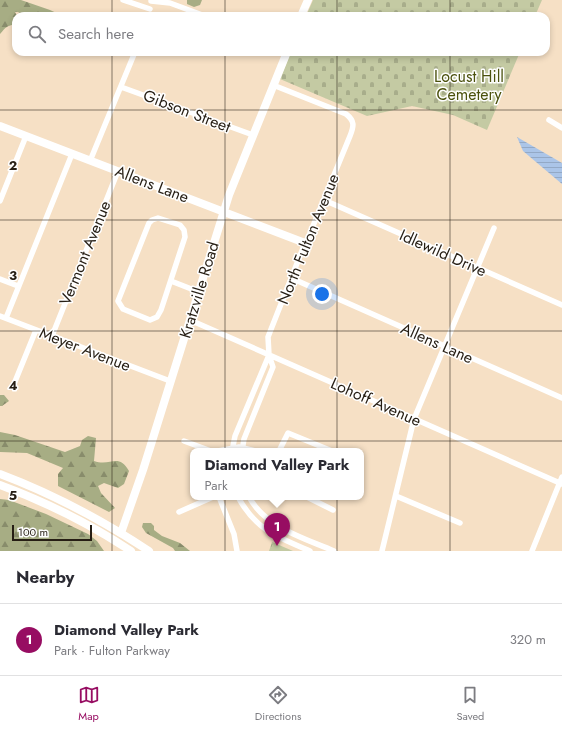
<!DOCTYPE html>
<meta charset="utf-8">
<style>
body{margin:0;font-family:Jost,sans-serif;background:#f7f7f7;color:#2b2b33}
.scale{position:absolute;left:12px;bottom:10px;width:80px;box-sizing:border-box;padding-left:4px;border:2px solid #261e14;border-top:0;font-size:11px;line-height:14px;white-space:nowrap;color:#261e14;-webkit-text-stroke:3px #fff;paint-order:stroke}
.you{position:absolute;left:322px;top:294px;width:14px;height:14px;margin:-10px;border:3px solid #fff;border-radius:50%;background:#1a73e8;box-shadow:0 0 0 6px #1a73e833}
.badge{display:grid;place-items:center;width:26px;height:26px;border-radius:50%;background:#970d62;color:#fff;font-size:13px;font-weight:700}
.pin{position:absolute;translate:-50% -33px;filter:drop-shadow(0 1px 2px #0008)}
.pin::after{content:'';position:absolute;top:21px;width:14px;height:12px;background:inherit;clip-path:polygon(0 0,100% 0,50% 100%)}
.popup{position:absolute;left:190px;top:448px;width:174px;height:52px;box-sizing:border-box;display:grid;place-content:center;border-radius:8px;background:#fff;filter:drop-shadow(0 1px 3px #0005);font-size:13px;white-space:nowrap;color:#7c7c81}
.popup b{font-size:15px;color:#2b2b33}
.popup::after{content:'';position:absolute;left:50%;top:100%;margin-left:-8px;border:8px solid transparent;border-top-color:#fff}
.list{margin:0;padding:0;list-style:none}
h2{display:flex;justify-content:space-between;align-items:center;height:52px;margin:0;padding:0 16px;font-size:17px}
h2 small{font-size:13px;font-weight:400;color:#7c7c81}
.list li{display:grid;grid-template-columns:26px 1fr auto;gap:12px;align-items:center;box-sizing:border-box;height:72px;padding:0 16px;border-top:1px solid #e1e1e2}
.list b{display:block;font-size:15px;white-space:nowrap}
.list p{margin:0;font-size:13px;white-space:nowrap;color:#7c7c81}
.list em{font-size:13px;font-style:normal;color:#7c7c81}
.icon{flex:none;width:22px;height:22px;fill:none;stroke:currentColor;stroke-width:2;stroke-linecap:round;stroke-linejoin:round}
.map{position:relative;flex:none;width:562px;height:551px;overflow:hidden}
.search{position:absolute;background:#fff;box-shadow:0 2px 6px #0003;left:12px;right:12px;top:12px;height:44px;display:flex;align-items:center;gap:10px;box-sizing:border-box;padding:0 14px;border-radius:12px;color:#7c7c81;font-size:15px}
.sheet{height:124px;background:#fff}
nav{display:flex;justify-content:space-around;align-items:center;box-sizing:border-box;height:56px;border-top:1px solid #e1e1e2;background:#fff;font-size:11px;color:#7c7c81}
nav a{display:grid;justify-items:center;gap:2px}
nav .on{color:#970d62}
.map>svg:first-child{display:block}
.grass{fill:url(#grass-tufts)}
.forest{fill:url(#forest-firs)}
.cemetery{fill:url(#cemetery-stones)}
.water{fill:url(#water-rules)}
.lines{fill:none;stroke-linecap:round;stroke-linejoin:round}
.street{stroke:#fff;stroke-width:5.5}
.secondary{stroke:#fff;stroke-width:8}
.primary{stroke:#fff;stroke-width:8}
.grid{fill:none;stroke:#261e14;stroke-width:1;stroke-opacity:0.55}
.labels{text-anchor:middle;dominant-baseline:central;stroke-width:3;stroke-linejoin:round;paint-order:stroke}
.park-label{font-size:16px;fill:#4b510d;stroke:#fff}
.street-label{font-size:16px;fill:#261e14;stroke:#fff}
.grid-label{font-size:13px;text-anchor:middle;font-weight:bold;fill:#261e14;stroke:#fff;stroke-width:3;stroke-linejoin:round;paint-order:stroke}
</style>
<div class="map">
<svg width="562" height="551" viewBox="0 0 562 551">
<defs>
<pattern id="grass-tufts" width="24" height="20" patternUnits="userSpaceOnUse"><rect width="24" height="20" fill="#c4caa3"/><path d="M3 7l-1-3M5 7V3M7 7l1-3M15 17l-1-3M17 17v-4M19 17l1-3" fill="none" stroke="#a8ad8b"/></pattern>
<pattern id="forest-firs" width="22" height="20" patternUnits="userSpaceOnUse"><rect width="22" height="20" fill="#a7ad84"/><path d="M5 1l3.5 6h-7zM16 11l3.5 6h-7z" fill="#888c6b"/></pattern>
<pattern id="cemetery-stones" width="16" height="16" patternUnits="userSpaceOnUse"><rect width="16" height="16" fill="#c4caa3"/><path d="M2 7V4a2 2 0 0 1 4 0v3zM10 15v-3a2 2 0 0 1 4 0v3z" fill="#a8ad8b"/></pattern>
<pattern id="water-rules" width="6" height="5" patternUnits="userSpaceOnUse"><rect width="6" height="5" fill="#abc5e8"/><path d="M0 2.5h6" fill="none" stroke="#93a9c6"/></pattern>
</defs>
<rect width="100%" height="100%" fill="#f6e0c5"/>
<path class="grass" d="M272,542L293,551H269Z"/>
<path class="forest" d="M0,0H21L50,10L63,16H25L18,12H15L17,16H16V24C6,26 6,27 0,34Z
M187,0H202L200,5L194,7L187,4Z
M0,395H4L9,401L2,406H0Z
M0,432L15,435L65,452L80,446L82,440L88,436L96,438L94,461C111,467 118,452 129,471L124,484L118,488L104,483L98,486L101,493L115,508L109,512L58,486V474L63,468L27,453L0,452Z
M0,499L9,500L46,514L88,534L97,541L104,551H0Z
M143,523H151L154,526V530L162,536L180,543L190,551H175L173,548L146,533L142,527Z"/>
<path class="cemetery" d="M313,0H542L535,16H306Z
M291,52H520L487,130L453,115L412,106L367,116L280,79Z"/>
<path class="water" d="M517,137L562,163V184L523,151Z"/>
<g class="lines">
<path class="street" d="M123,0L150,9
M151,1L170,3L205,16
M121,87L253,135
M549,120L562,128
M90,161L135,52
M324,200L562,305
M0,201L26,136
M158,218L180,225L184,230L185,237L161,310L157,317L150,320L123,309L118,301L149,223L152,220Z
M291,278L562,398
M0,279L18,286
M171,281L199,292
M0,316L170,381
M6,318L72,154
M190,320L562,484
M52,336L118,171
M14,384L36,330
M184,441L211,451
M218,451L239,447L256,451
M232,451L235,436L269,355
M242,451L244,439L273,367L269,355L268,337L305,243L308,238L350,136C354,126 355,121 346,114L273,85
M279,451L288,433L332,451
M396,496L460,523
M219,497L234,534L237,551
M238,497C256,530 277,537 310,551
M249,497C266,528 304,538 334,551
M307,497L333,510
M179,512L213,497
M382,551L414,419L494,228
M532,551L562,477"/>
<path class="secondary" d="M301,16L308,0
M0,126L305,243
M121,533L143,470L229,195L287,52"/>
<path class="primary" d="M0,474C53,494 102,520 149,551
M0,485C46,502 90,524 131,551"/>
</g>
<path class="grid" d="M112,0V16M225,0V16M337,0V16M450,0V16M112,52V551M225,52V551M337,52V551M450,52V551M0,110H562M0,220H562M0,331H562M0,441H562"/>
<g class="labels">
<g class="park-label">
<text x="469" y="76">Locust Hill<tspan x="469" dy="18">Cemetery</tspan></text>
</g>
<g class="street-label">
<text transform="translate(187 111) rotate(21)">Gibson Street</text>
<text transform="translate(152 184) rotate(21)">Allens Lane</text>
<text transform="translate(308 239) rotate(-68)">North Fulton Avenue</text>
<text transform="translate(85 253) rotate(-68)">Vermont Avenue</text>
<text transform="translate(443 253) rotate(24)">Idlewild Drive</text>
<text transform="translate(199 290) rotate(-73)">Kratzville Road</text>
<text transform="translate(437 343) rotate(24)">Allens Lane</text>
<text transform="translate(85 349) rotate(21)">Meyer Avenue</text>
<text transform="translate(376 402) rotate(24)">Lohoff Avenue</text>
</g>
</g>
<g class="grid-label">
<text x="13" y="170">2</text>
<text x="13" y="280">3</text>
<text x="13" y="390">4</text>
<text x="13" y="500">5</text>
</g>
</svg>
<div class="scale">100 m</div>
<div class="you"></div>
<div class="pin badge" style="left:277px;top:546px">1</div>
<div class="popup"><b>Diamond Valley Park</b>Park</div>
<div class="search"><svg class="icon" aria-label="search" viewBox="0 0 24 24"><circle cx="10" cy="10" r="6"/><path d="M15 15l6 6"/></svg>Search here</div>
</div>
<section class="sheet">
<h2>Nearby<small></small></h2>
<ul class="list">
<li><span class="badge">1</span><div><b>Diamond Valley Park</b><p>Park · Fulton Parkway</p></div><em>320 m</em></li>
</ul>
</section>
<nav>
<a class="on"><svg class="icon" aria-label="map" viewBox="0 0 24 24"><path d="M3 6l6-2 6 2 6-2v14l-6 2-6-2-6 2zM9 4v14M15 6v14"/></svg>Map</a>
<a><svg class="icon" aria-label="directions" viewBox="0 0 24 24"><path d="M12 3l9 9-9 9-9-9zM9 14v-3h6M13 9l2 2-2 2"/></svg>Directions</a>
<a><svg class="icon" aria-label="saved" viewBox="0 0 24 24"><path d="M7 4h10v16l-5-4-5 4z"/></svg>Saved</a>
</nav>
